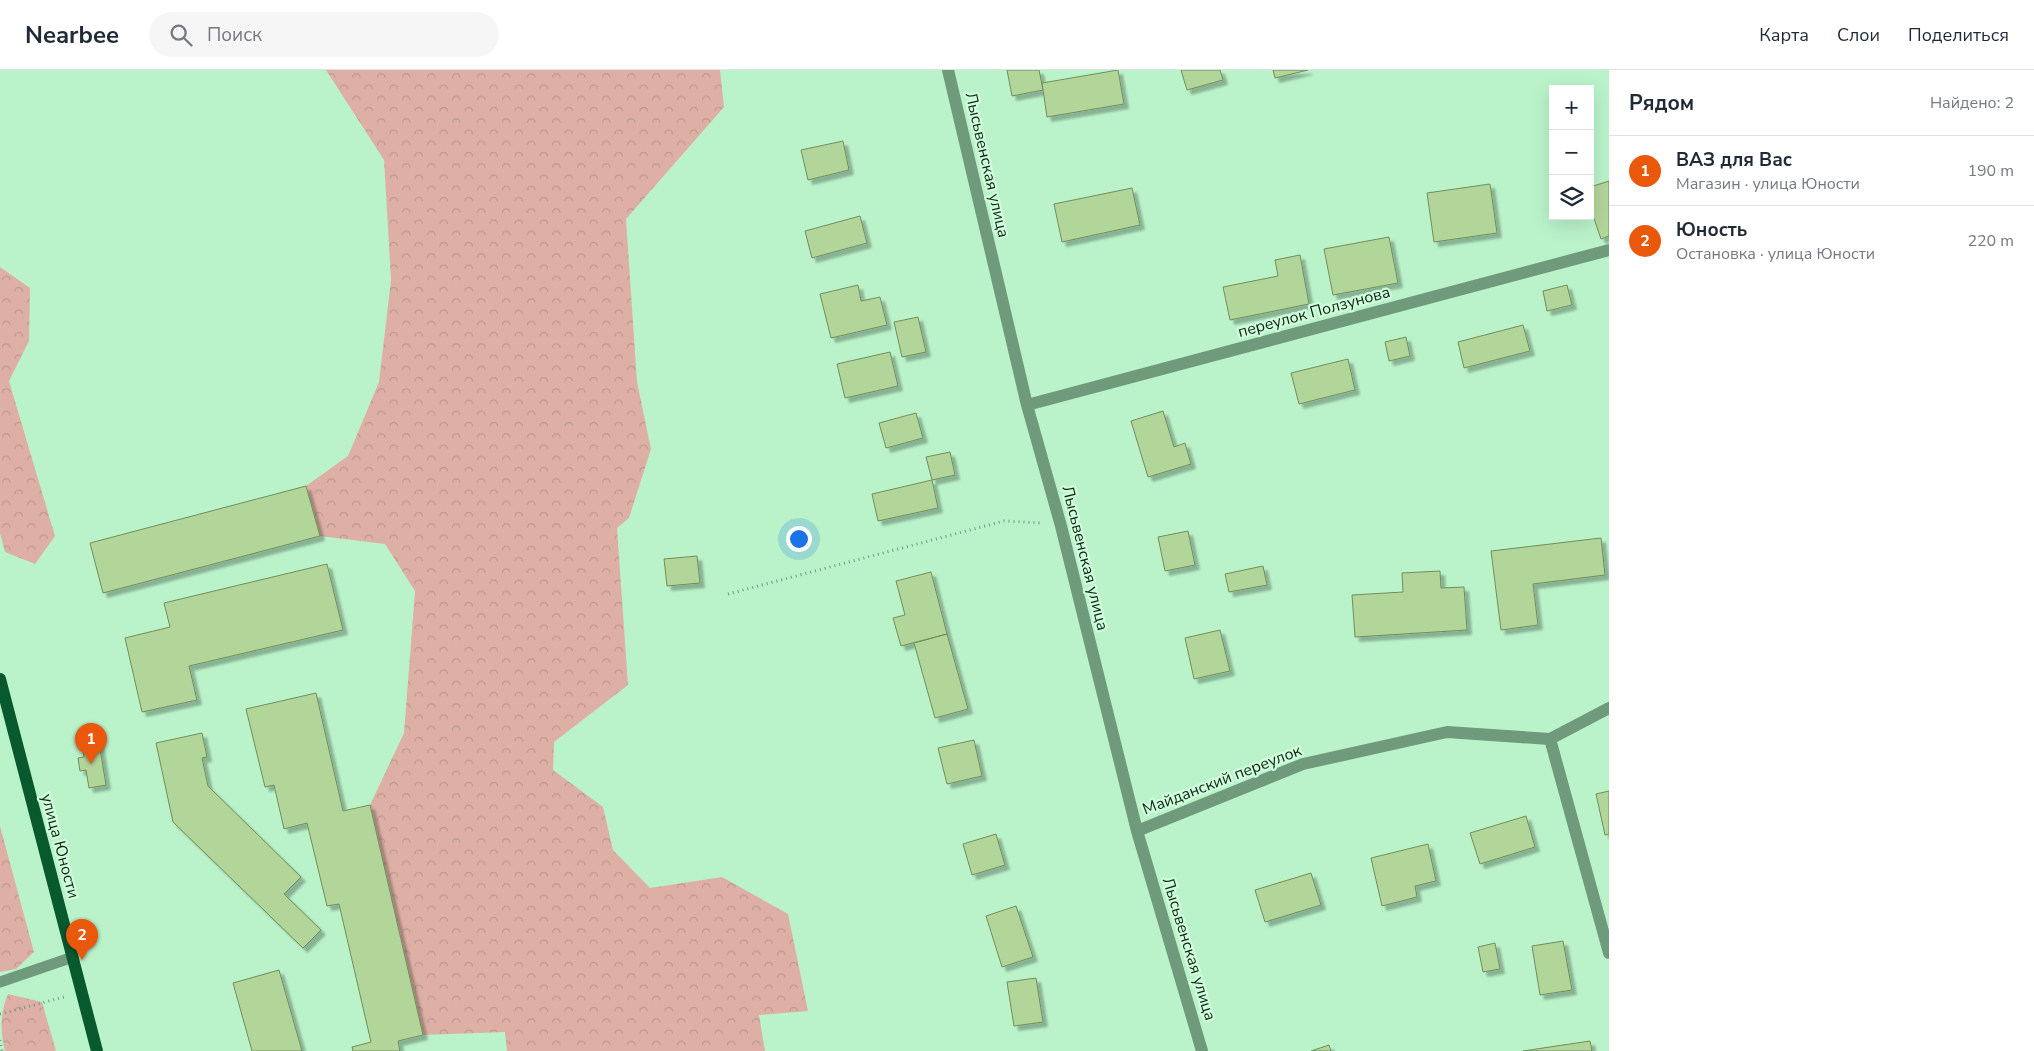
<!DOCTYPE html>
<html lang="ru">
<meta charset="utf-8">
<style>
body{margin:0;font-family:"Nunito Sans",sans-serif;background:#f6f6f7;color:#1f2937}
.controls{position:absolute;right:15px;top:15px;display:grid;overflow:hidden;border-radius:0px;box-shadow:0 5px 20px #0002}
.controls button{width:45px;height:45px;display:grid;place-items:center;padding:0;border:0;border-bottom:1px solid #e0e1e3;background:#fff;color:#1f2937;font:25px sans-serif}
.you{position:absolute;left:798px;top:468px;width:18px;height:18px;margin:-12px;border:4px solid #fff;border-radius:50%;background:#1a73e8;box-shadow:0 0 0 8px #1a73e833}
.badge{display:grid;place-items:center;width:32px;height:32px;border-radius:50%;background:#ea580c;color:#fff;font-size:16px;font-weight:700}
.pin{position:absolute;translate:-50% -41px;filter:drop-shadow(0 1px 2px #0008)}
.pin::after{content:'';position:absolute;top:26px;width:18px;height:15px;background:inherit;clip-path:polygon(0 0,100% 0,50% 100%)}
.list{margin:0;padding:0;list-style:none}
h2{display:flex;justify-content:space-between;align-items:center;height:65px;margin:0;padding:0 20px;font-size:21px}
h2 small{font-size:16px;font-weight:400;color:#747a83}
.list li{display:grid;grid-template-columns:32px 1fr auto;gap:15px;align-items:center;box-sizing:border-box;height:70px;padding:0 20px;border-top:1px solid #e0e1e3}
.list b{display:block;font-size:19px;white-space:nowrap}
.list p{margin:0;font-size:16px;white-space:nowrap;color:#747a83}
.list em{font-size:16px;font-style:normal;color:#747a83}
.icon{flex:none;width:28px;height:28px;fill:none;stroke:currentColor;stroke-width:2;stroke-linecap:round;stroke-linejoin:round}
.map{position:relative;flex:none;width:1609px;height:981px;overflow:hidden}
header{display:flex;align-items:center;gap:30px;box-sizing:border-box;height:70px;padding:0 25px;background:#fff;border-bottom:1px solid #e0e1e3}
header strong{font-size:24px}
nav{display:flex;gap:28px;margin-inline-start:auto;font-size:18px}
.search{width:350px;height:45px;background:#f6f6f7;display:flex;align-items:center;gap:12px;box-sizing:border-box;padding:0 18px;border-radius:28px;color:#747a83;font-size:19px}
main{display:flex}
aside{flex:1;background:#fff}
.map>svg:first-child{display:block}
.forest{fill:url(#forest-crowns)}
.building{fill:#b2d59a;stroke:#708e5b;filter:url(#shadow)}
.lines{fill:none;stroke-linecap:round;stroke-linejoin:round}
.path{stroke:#719b7d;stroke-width:3;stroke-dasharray:1 4;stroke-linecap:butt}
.lane{stroke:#6f9a7b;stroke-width:11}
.street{stroke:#6f9a7b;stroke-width:12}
.primary{stroke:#09592e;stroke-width:12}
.labels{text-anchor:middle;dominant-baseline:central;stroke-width:4.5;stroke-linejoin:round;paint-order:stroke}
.street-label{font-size:16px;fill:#0e2516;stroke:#d0fedc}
</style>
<header>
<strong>Nearbee</strong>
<div class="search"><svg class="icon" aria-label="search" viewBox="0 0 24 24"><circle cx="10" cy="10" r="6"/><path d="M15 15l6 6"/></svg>Поиск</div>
<nav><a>Карта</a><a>Слои</a><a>Поделиться</a></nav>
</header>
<main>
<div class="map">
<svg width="1609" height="981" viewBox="0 0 1609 981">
<defs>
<pattern id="forest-crowns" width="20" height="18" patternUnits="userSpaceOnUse" patternTransform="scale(1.25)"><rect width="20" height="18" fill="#deb0a5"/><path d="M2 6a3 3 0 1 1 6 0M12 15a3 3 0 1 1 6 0" fill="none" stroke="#bd978d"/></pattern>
<filter id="shadow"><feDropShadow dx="4.5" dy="4.5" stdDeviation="1" flood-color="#0004"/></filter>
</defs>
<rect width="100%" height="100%" fill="#baf3ca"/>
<path class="forest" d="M326,0H720L724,37L626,149L637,312L651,379L629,448L617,458L628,615L554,672L553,700L603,737L613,780L650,818L722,807L788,844L808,941L759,945L765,981H507L505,962L423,965L370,735L404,663L415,521L385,474L320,466L306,416L348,386L379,312L391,210L384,90Z
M0,197L30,218L29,271L9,311L55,466L35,494L5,482L0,463Z
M0,756L34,882L16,899L0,902Z
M8,924L42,932L56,981H5C0,960 0,943 8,924Z"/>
<path class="building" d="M1007,0H1039L1043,20L1012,26Z
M1118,0L1124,34L1047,47L1042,13Z
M1181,0H1220L1223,10L1187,20Z
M1273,0H1308L1275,8Z
M843,71L849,100L808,110L801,80Z
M1609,111V166L1601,169L1590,137V117Z
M1490,114L1497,163L1434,172L1427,123Z
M1132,118L1140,155L1062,172L1054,134Z
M860,146L867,173L812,188L805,161Z
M1389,167L1398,213L1333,225L1324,179Z
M1300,185L1309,234L1230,250L1223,217L1278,206L1275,190Z
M858,215L861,231L880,227L887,255L831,268L820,224Z
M1567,215L1572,235L1547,241L1543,221Z
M918,247L926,282L902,287L894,252Z
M1523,255L1530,281L1464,298L1458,272Z
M1406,267L1410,286L1389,291L1385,272Z
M890,282L898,316L845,328L837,294Z
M1348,289L1355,320L1299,334L1291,303Z
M1163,341L1174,377L1185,373L1191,394L1148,407L1131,351Z
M916,343L923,368L886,378L879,353Z
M950,382L955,405L932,410L926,387Z
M932,410L938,438L878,451L872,424Z
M306,416L320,466L103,523L90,473Z
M1188,461L1195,495L1165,501L1158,467Z
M1601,468L1605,505L1533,514L1538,555L1501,560L1491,481Z
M697,486L700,513L667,516L664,489Z
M327,494L343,560L189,596L197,630L142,642L125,568L170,557L164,533Z
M1263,496L1267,515L1229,522L1225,504Z
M1440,501L1441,518L1464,517L1467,560L1355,567L1352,525L1403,522L1402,503Z
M931,502L947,564L901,576L893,548L905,545L896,511Z
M1220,560L1230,601L1194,609L1185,568Z
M947,564L968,639L935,648L914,573Z
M316,623L343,741L370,735L423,965L398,971L400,981H353L352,977L371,972L339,834L327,836L307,753L284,759L274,715L265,717L246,639Z
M202,663L207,687L202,688L208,716L301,807L284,824L321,860L303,878L173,752L156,673Z
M98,666L106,715L89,718L86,700L80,701L78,688L84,687L81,669Z
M974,670L982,706L947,714L938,678Z
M1609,721V764L1605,765L1596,724Z
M1526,746L1535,777L1480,794L1470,763Z
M996,764L1005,795L972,805L963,774Z
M1428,774L1436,811L1415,816L1417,827L1382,836L1371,788Z
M1311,803L1321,835L1265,852L1255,820Z
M1016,836L1033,887L1002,897L986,846Z
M1563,871L1572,920L1540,925L1532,876Z
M1495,873L1500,899L1483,902L1478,877Z
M279,900L302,981H252L233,913Z
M1036,908L1043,952L1014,956L1007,912Z
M1590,971L1592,981H1523Z
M1329,975L1331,981H1311Z"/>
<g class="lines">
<path class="path" d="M728,524L1004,451L1041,453
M0,944L64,927
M0,970L2,981"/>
<path class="lane" d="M0,912L73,887"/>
<path class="street" d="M948,0L1027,335L1061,456L1137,761L1202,981
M1027,335L1609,180
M1550,669L1609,883
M1137,761L1303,694L1447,662L1550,669L1609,638"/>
<path class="primary" d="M0,609L97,981"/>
</g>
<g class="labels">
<g class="street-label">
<text transform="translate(987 95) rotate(77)">Лысьвенская улица</text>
<text transform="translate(1314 242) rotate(-15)">переулок Ползунова</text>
<text transform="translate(1085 488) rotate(76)">Лысьвенская улица</text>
<text transform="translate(1222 710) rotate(-21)">Майданский переулок</text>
<text transform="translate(60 776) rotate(75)">улица Юности</text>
<text transform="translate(1189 879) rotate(73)">Лысьвенская улица</text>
</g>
</g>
</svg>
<div class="controls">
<button>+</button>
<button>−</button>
<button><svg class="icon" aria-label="layers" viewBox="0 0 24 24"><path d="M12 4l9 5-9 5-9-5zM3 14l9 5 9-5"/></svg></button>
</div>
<div class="you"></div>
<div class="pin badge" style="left:91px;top:694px">1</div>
<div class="pin badge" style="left:82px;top:890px">2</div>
</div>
<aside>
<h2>Рядом<small>Найдено: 2</small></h2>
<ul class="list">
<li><span class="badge">1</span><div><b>ВАЗ для Вас</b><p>Магазин · улица Юности</p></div><em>190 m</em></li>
<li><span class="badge">2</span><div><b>Юность</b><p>Остановка · улица Юности</p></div><em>220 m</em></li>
</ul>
</aside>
</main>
